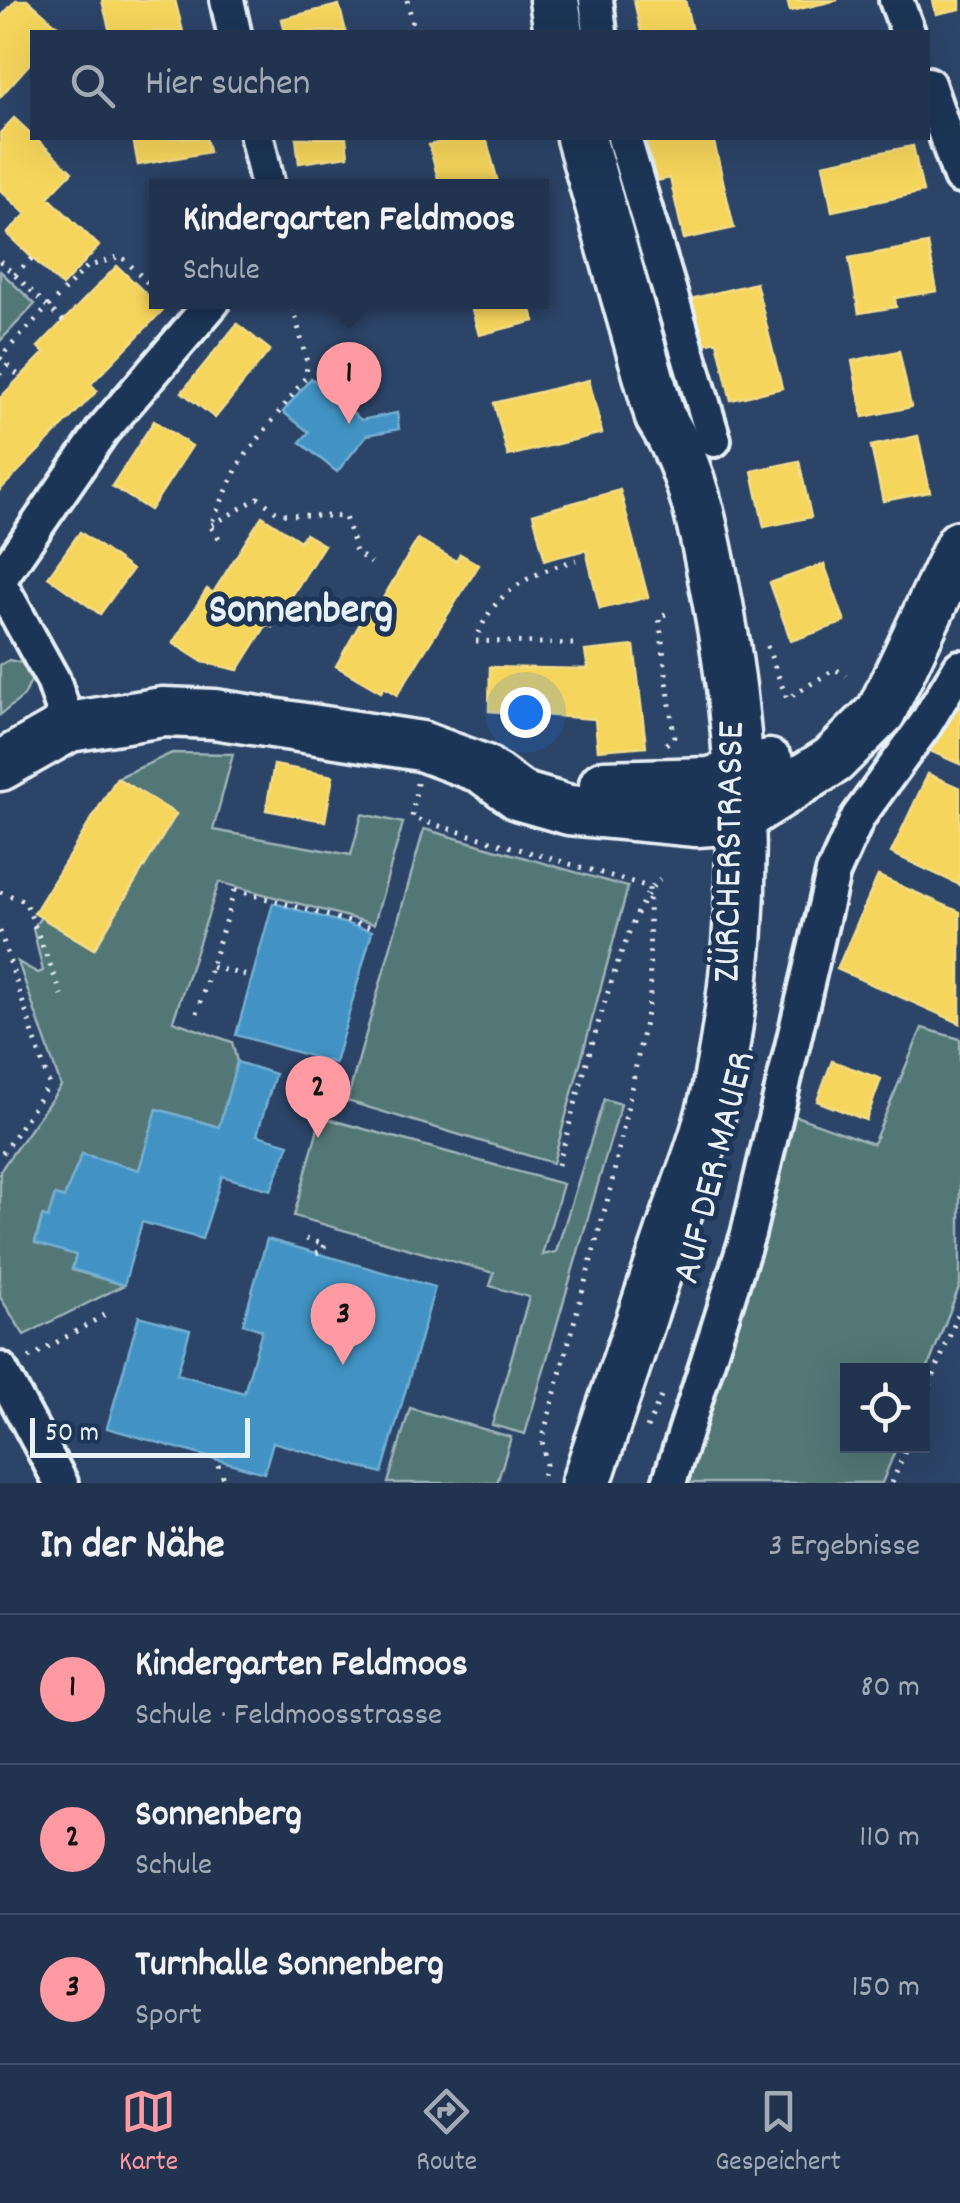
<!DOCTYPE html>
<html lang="de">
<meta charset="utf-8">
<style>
body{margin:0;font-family:Dekko,sans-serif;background:#2d3f58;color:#f1f3f6}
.controls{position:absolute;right:30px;bottom:30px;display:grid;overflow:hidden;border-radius:0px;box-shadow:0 10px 40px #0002}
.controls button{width:90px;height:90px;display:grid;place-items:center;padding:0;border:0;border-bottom:2px solid #3e4e66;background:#21334e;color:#f1f3f6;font:50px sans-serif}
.scale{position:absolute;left:30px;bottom:25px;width:220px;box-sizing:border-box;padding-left:10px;border:5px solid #e8f1f8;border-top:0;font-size:28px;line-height:35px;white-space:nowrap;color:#e8f1f8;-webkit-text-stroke:8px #1d3557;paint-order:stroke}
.you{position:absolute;left:525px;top:712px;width:35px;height:35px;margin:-25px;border:8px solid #fff;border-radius:50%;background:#1a73e8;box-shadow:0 0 0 15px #1a73e833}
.badge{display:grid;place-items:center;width:65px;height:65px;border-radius:50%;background:#ff9aa2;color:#111;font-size:32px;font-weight:700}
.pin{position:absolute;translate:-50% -82px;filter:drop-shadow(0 2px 5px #0008)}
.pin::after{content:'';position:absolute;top:52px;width:35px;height:30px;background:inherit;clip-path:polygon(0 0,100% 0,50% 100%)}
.popup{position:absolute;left:149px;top:179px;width:400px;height:130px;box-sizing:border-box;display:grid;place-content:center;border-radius:0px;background:#21334e;filter:drop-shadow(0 2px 8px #0005);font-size:32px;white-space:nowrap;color:#a2aab6}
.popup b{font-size:38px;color:#f1f3f6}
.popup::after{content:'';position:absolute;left:50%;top:100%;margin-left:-20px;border:20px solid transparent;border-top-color:#21334e}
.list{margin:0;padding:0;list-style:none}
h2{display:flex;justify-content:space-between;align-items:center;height:130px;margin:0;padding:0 40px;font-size:42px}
h2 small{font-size:32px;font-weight:400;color:#a2aab6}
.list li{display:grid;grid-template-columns:65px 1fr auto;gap:30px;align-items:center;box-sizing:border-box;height:150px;padding:0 40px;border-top:2px solid #3e4e66}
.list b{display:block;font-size:38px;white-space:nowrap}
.list p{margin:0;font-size:32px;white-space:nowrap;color:#a2aab6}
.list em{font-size:32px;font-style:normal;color:#a2aab6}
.icon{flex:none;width:55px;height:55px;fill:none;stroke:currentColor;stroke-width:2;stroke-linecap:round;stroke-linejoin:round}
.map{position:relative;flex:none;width:960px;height:1483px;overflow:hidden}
.search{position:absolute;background:#21334e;box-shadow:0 10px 40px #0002;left:30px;right:30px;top:30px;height:110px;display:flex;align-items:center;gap:25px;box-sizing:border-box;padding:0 35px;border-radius:0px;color:#a2aab6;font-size:38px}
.sheet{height:580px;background:#21334e}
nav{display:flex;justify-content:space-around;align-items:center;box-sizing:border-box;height:140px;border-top:2px solid #3e4e66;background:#21334e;font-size:28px;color:#a2aab6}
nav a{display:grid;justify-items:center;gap:5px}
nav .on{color:#ff9aa2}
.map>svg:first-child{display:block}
.green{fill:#537677;stroke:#9eb4b8;stroke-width:2.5}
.homes{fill:#f6d55c;stroke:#f2dd8b;stroke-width:2.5}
.schools{fill:#4393c3;stroke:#74afd3;stroke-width:2.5}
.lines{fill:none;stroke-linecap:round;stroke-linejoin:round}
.minor-casing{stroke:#e8f1f8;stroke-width:40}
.secondary-casing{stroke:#e8f1f8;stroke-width:55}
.path{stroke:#e8f1f8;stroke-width:5;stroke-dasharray:2.5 8;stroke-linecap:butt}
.minor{stroke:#1d3557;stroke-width:32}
.secondary{stroke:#1d3557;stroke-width:48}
.labels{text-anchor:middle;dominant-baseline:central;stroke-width:10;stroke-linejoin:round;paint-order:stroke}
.street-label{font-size:40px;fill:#e8f1f8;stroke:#1d3557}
.neighbourhood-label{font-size:42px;font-weight:bold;fill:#e8f1f8;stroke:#1d3557}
</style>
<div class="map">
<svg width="960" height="1483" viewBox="0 0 960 1483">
<rect width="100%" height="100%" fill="#2c4468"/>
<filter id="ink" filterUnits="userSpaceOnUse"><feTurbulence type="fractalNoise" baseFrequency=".01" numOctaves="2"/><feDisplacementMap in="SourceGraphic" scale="20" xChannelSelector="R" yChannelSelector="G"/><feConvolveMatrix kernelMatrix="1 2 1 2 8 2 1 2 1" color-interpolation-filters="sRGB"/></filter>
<g filter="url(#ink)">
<path class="green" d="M0,271L35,304L0,341Z
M9,660L22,663L31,681L24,696L0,715V665Z
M172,753L233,754L213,830L351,855L362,814L403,823L374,924L219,882L173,1021L232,1042L237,1062L219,1127L157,1109L139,1170L82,1154L64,1198L55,1195L48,1218L42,1217L35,1242L76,1255L72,1270L124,1285L24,1335L0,1297V1171L61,1086L18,962L38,973L43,971L33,928L41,917L94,949L176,815L117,778Z
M424,829L628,887L553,1163L347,1101Z
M922,1028L960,1039V1285L923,1380L922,1370H848V1446H897L882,1483H681L793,1115L873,1144Z
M604,1099L621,1104L525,1434L492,1425L529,1297L490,1286L494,1273L294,1216L321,1117L563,1184L542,1255L556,1252Z
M410,1408L511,1437L497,1483H388Z"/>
<path class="homes" d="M16,0H28L61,29L32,32V61L0,97V18Z
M102,0H175L183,32H110Z
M634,0H685L692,32H641Z
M787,0H838L790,11Z
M933,0H960V9L936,14Z
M339,5L346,32H285L282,19Z
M14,118L72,172L48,197L99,246L62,286L7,234L26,214L0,190V133Z
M133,138H206L209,152L138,165Z
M296,138H346L348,156L299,163Z
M458,138H486L499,186H440L429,145Z
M646,138H713L734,228L684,239L670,178L656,181Z
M913,146L923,192L832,211L823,164Z
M928,244L937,291L895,298L896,307L859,313L849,258Z
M117,266L163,310L91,384L97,391L0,490V398L44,353L38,347Z
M756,283L782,388L731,400L717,341L699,345L687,300Z
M470,302H529L534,321L479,335Z
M237,324L270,350L215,418L182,392Z
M899,351L911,407L863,417L852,361Z
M589,380L602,433L508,456L494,403Z
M154,421L192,446L150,510L112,486Z
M918,436L930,492L883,501L871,446Z
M799,461L811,517L764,527L752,471Z
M620,490L648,597L600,609L586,550L545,560L533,514Z
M262,516L300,541L305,534L324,545L272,627L267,624L238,670L203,662L173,643L207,589L213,593Z
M80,532L132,570L100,614L48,577Z
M418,539L456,561L460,554L479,565L397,695L384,687L381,692L336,666L366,613L372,617Z
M824,564L845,622L791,641L770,583Z
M634,646L646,746L598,750L595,719L489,711L490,667L588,669L585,651Z
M960,677V764L926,749Z
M274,765L333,776L325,821L266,810Z
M928,774L960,788V885L891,853Z
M117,778L176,814L94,949L34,913Z
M878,876L960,912V1023L837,969Z
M832,1061L881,1079L866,1120L817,1101Z"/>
<path class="schools" d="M311,378L361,420L397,413L399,429L367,435L337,472L300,442L309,432L283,412Z
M273,903L372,931L335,1063L236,1035Z
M237,1062L275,1074L257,1135L289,1144L271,1190L222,1176L202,1239L142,1222L124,1285L72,1269L76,1255L35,1243L43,1216L48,1218L55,1195L64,1198L82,1154L139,1170L157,1109L219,1127Z
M267,1239L435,1287L382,1473L273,1442L264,1473L107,1428L139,1316L190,1330L177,1374L244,1393L262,1330L243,1324Z"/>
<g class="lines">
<defs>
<path id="minor" d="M227,0L234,32
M596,0L600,32
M896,0L908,32
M928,84L960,177
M257,138L268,186
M624,138L714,440
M0,579L103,430L213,302
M0,584L53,680L69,727
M0,1369L61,1483
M669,1483L748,1234L833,873L858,817L925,725L960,667"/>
<path id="secondary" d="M554,0L559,32
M581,138L660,417C695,471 706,541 718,604C748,760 749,930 717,1087C707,1137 687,1183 671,1231C643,1315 614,1399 586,1483
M0,766L69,727L163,712L214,714L421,746L483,769L520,796L569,810L697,822L739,819L833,760L881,712L960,545
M604,785L710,782L769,764"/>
</defs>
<use href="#minor" class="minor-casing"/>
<use href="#secondary" class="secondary-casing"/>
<path class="path" d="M407,0L415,32
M0,261L48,307L0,357
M15,275L32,258
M63,321L48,307L87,267L121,256L156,291
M0,358L8,365L0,374
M8,365L20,377
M212,525L258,498L280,514L345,517L356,552L371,563
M219,538L210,526L239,464L306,377L307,363L292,302
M573,644L476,641C492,591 530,574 576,560
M767,646L787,699L835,669L846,676
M666,744L674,737L659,617L668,613
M417,783L412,818L649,887L650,998L611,1187L542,1440L546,1465L541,1483
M235,890L373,928
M0,892L25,901L63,998
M0,931L49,1084L0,1157
M212,967L252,977
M197,1013L236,886
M558,1165C574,1113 625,903 660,879
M306,1239L325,1244L323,1251L316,1253
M29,1358L108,1313
M922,1405L960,1310
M647,1428L661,1397
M218,1465L226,1483
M892,1483L907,1446"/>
<use href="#minor" class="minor"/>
<use href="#secondary" class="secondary"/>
</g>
</g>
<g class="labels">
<g class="street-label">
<text transform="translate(732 852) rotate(-89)">ZÜRCHERSTRASSE</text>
<text transform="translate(717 1168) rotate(-76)">AUF DER MAUER</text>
</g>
<g class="neighbourhood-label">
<text x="301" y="613">Sonnenberg</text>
</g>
</g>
</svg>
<div class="controls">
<button><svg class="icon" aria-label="locate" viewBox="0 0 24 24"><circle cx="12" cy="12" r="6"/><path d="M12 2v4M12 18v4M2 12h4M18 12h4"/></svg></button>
</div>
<div class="scale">50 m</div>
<div class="you"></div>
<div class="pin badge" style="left:349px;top:424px">1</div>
<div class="popup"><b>Kindergarten Feldmoos</b>Schule</div>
<div class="pin badge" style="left:318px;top:1138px">2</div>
<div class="pin badge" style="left:343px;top:1365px">3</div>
<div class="search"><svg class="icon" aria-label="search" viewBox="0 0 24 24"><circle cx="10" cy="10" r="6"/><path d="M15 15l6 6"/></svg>Hier suchen</div>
</div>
<section class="sheet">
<h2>In der Nähe<small>3 Ergebnisse</small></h2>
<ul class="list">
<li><span class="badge">1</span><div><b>Kindergarten Feldmoos</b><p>Schule · Feldmoosstrasse</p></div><em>80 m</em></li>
<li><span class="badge">2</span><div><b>Sonnenberg</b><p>Schule</p></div><em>110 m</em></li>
<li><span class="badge">3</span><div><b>Turnhalle Sonnenberg</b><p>Sport</p></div><em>150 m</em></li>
</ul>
</section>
<nav>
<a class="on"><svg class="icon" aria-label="map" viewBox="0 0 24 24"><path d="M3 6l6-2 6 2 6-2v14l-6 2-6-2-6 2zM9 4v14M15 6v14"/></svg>Karte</a>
<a><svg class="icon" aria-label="directions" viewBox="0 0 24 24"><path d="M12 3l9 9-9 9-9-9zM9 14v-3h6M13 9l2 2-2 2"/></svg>Route</a>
<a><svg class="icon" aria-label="saved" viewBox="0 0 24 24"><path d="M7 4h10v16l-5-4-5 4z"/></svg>Gespeichert</a>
</nav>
